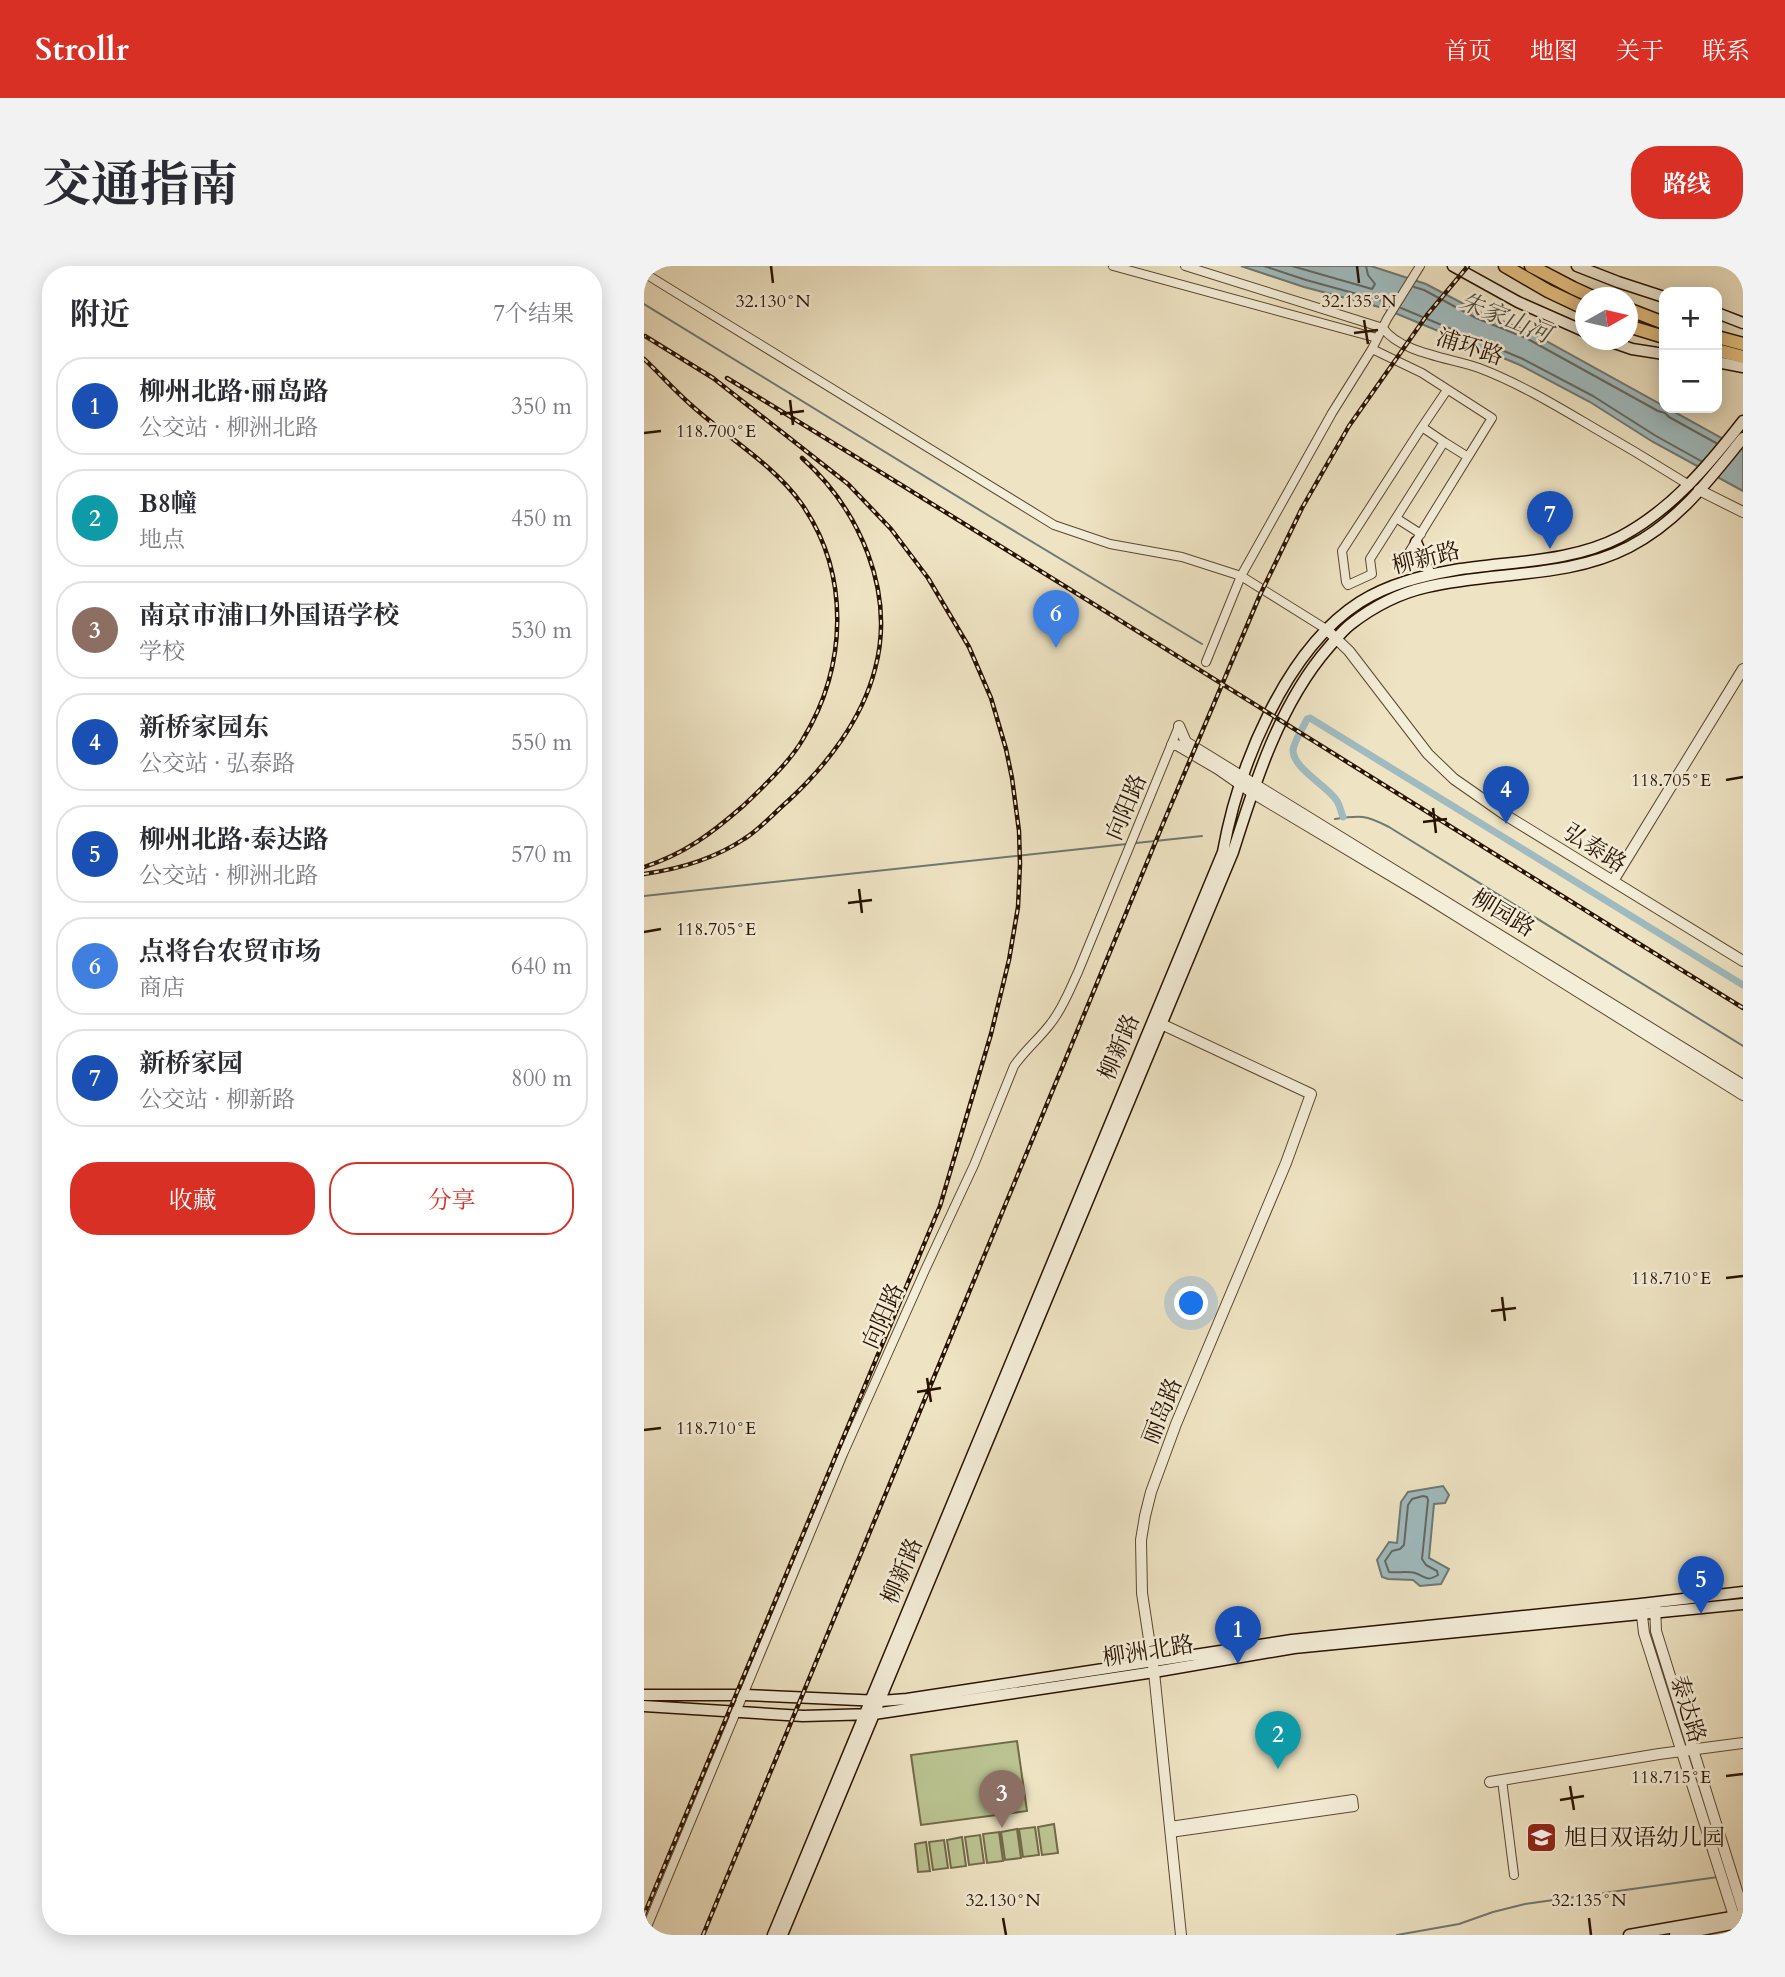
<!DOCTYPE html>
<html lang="zh">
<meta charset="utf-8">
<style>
body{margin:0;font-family:Cardo,"Noto Serif SC",serif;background:#f2f2f3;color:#2b2b33}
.controls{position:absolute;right:21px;top:21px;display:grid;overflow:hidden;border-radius:14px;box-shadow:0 4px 18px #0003}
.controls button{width:63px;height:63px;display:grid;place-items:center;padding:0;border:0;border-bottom:2px solid #e1e1e2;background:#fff;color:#2b2b33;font:35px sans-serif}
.compass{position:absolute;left:931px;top:21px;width:63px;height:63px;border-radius:50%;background:#fff;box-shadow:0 4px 18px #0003;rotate:82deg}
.you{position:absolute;left:548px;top:1038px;width:24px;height:24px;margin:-18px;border:5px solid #fff;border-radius:50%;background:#1a73e8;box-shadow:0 0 0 10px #1a73e833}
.badge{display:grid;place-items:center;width:46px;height:46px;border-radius:50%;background:#d93025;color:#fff;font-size:23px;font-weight:700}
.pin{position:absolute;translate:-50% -58px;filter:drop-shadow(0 2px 4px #0008)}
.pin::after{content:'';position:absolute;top:37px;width:24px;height:21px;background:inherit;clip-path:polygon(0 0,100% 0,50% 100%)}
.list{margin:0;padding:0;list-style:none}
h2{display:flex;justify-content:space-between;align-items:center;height:91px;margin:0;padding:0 28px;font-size:30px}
h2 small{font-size:23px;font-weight:400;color:#7c7c81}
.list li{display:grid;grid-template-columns:46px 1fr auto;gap:21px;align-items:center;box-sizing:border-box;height:98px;margin:0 14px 14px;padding:0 14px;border:2px solid #e1e1e2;border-radius:28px}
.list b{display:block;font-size:26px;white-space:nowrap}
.list p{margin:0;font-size:23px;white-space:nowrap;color:#7c7c81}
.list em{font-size:23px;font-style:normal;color:#7c7c81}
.actions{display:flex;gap:14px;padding:21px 28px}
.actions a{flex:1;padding:16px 0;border:2px solid #d93025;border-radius:28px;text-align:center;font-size:24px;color:#d93025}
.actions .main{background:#d93025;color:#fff}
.map{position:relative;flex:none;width:1099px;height:1669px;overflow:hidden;border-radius:28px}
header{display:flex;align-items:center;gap:42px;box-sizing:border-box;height:98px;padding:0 35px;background:#d93025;color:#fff}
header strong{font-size:33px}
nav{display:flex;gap:38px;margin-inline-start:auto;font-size:24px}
.intro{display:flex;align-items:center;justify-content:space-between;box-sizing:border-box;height:168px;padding:0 42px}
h1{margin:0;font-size:49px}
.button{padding:18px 32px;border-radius:28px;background:#d93025;color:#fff;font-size:24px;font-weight:700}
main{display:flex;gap:42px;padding:0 42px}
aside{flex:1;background:#fff;border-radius:28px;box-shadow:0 4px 18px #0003}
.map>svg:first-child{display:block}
.green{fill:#bbc392;stroke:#726b49;stroke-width:2}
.water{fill:#9fbbbf;stroke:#6f7873;stroke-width:2}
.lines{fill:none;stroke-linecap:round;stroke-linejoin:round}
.shore{stroke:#646760;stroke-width:2}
.stream{stroke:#6f7873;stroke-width:2}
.canal{stroke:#9fbbbf;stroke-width:7}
.minor-casing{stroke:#5a4731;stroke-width:10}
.tertiary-casing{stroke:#5a4731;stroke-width:12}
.secondary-casing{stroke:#281300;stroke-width:13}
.trunk-casing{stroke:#281300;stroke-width:15}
.minor{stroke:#f4edd8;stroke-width:8}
.tertiary{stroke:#f4edd8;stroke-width:10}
.secondary{stroke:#f4edd8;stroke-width:10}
.trunk{stroke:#e7c282;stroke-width:12}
.rail-casing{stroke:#281300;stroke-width:4.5}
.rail{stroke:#f4edd8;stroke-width:2;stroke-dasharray:5;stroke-linecap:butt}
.ticks{fill:none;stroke:#281300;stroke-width:2.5}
.labels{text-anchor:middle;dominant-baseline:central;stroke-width:5;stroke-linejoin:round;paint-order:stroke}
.street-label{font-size:23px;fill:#281300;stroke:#f4edd8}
.poi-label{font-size:23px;fill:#281300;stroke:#f4edd8;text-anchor:start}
.water-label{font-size:24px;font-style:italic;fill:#524e43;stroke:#f4edd8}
.ticks-label{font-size:18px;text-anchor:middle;fill:#281300;stroke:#f4edd8;stroke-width:5;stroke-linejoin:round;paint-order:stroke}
</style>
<header>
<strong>Strollr</strong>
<nav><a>首页</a><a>地图</a><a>关于</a><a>联系</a></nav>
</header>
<div class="intro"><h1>交通指南</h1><a class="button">路线</a></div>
<main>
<aside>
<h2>附近<small>7个结果</small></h2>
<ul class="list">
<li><span class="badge" style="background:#1a4fb4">1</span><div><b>柳州北路·丽岛路</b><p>公交站 · 柳洲北路</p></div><em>350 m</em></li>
<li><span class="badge" style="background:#0f9aa8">2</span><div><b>B8幢</b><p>地点</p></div><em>450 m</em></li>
<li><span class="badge" style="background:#8d6e63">3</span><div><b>南京市浦口外国语学校</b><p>学校</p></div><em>530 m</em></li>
<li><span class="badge" style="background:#1a4fb4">4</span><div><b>新桥家园东</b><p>公交站 · 弘泰路</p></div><em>550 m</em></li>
<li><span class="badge" style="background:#1a4fb4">5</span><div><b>柳州北路·泰达路</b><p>公交站 · 柳洲北路</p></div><em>570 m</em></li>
<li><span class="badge" style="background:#3f7fe0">6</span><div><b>点将台农贸市场</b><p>商店</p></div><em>640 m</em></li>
<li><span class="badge" style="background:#1a4fb4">7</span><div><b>新桥家园</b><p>公交站 · 柳新路</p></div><em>800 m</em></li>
</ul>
<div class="actions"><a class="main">收藏</a><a>分享</a></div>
</aside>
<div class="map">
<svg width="1099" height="1669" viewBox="0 0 1099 1669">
<rect width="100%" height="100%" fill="#eee3c3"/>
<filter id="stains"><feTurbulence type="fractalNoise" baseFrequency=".00286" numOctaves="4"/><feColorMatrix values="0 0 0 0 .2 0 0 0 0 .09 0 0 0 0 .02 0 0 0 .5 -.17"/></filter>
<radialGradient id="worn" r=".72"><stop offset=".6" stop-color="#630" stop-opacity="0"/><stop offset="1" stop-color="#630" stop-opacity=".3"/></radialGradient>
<path class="green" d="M373,1475L383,1545L277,1559L267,1489Z
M410,1558L414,1587L398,1589L394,1561Z
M391,1561L395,1589L379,1591L375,1563Z
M373,1563L377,1592L361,1594L357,1566Z
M355,1566L359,1595L343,1597L339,1568Z
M336,1569L340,1597L325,1599L321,1571Z
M318,1571L322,1600L307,1602L303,1574Z
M300,1574L304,1602L289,1604L285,1576Z
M282,1576L286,1605L274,1606L271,1578Z"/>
<path class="water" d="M597,0H727L782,18L835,46L884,65L1099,184V225L1009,176L946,136L876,99L739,42L660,21Z
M799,1220L805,1229L801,1237L790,1238L785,1292L805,1303L797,1318L776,1320L769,1314L744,1313L738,1311L733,1294L745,1276L753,1277L757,1236L764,1226Z"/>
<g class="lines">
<path class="shore" d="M620,0L662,14L746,37
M648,0L728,23L731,18L724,9L722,0
M770,21L780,24L832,52L882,72L1014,145L1021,147L1025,151L1072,177
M757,42L879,93L949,130L1012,170L1057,195
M779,1230L783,1231L784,1234L778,1293L782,1299L793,1305L794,1309C782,1316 782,1311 771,1307C764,1305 752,1307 745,1306L741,1295L748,1285L756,1283L760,1279L764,1239L768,1233Z"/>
<path class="stream" d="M0,38L347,251L558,378
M691,553C716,549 722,549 745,561L1099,780
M492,577L558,570
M0,630L483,578
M753,1669L815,1658L849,1646L881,1638L1074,1611"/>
<path class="canal" d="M699,551C697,546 696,540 693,535C684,520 649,503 649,484C650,475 659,462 663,453L666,452L1099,719"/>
<defs>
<path id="minor" d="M469,0L733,72
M541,0L739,62C756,87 807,92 835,102C872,116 906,136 940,156C975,176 1010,197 1045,219
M0,7L410,259L466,278L538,291L597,310L682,363
M728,83L778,107L848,152L761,293
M800,176L824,191
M752,252L726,293L728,308L704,319L702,316L698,285L778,161
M777,268L752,252L800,176L778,161L803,124
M562,396L597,310L688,147L728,83L743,53L776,0
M858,1514L870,1609
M526,1560L709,1533L710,1541L526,1567
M0,1668L199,1188L281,1004L330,899L370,800C381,784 396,772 407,757C419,742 426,723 434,706L535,460"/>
<path id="tertiary" d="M1055,224L1099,246
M682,363L705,385L784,488L810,513L863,550L1099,695
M535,460L542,476L1099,819
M528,479H533L574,503L607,526L776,627L1099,829
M969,615L1099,403
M513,756L667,828L642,897L532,1158L507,1226L501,1250L497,1274L498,1327L510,1406L537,1669
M1011,1339L1012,1365L1099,1644
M997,1341L1000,1367L1090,1650L1092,1669
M846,1516L1015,1488L1099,1477"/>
<path id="secondary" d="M809,0L874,36L942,66
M933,0L974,16L1020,31
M1073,47L1099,57
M962,74L988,83L1020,88
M1073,96L1099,101
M772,276L786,308
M0,1429H101L237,1435L263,1433L648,1374L997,1338L1099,1326
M0,1440L159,1450L230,1448L510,1406L650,1382L1099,1338
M129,1669L579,586C594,502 641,384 716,336C745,318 777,310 811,304C865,295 926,297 976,271C1027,244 1064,200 1099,155
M138,1669L589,586C611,516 636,437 685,381C692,373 699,364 707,358C729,341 756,327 783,321C849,305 923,313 985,281C1035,255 1064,215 1099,172
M985,1669L1099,1649
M1031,1669L1099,1656"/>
<path id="trunk" d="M861,0L904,25L942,43
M887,0L929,22L951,32
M984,43L1020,57
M984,60L1020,71
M1073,71L1099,78
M1073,84L1099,91"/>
</defs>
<use href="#minor" class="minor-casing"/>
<use href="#tertiary" class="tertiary-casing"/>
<use href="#secondary" class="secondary-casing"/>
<use href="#trunk" class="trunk-casing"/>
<use href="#minor" class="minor"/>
<use href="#tertiary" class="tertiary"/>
<use href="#secondary" class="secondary"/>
<use href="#trunk" class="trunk"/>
<defs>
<path id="rail" d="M0,93C16,108 30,124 46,138C82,171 128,197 157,237C207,308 203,401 159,473C146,496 118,522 99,540C67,568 40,588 0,601
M83,112C423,319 760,533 1099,742
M0,608C35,603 70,593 100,573C116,563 130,547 144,535C182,500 218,454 231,403C252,325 215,243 158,192
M0,1649L296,940L347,768L365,694L374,641L376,598L375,565L368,512L362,483L347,432L325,381L284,312L247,263L204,218L69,112L1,70
M59,1669L521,553L616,329L658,242L705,160L783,49L824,0"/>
</defs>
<use href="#rail" class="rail-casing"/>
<use href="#rail" class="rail"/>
</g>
<path class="ticks" d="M127,0L129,17M713,0L715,17M720,54L724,78M710,67L734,64M146,134L149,159M136,148L160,145M0,167L17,165M1082,514L1099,511M789,542L792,567M779,556L803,553M215,623L218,647M204,637L228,634M0,666L17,663M1082,1012L1099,1010M858,1031L861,1055M847,1045L872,1042M283,1112L287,1136M273,1126L297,1122M0,1164L17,1162M1082,1510L1099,1508M926,1520L930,1544M916,1534L940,1530M359,1652L362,1669M945,1652L947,1669"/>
<defs>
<symbol id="school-square" viewBox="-11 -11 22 22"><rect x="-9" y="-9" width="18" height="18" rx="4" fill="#8f2418" stroke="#f4edd8"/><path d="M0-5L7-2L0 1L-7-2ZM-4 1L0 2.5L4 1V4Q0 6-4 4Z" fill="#fff"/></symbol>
</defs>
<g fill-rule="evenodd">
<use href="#school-square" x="880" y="1554" width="35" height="35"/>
</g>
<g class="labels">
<g class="street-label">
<text transform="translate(826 81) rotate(18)">浦环路</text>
<text transform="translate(782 292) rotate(-14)">柳新路</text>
<text transform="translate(482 541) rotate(-67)">向阳路</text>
<text transform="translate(951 582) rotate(32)">弘泰路</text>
<text transform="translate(859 647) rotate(31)">柳园路</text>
<text transform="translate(475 781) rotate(-67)">柳新路</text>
<text transform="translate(239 1050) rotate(-66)">向阳路</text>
<text transform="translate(518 1145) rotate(-68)">丽岛路</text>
<text transform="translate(258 1305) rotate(-67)">柳新路</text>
<text transform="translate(504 1385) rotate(-9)">柳洲北路</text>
<text transform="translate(1044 1443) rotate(73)">泰达路</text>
</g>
<g class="poi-label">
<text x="920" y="1571">旭日双语幼儿园</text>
</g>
<g class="water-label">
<text transform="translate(861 52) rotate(22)">朱家山河</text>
</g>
</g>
<g class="ticks-label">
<text x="129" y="41">32.130°N</text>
<text x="715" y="41">32.135°N</text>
<text x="72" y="171">118.700°E</text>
<text x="1027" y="520">118.705°E</text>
<text x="72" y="669">118.705°E</text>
<text x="1027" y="1018">118.710°E</text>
<text x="72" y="1168">118.710°E</text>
<text x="1027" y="1517">118.715°E</text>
<text x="359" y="1640">32.130°N</text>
<text x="945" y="1640">32.135°N</text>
</g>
<rect width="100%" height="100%" filter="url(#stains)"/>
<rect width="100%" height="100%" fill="url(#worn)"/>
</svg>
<div class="controls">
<button>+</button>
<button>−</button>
</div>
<svg class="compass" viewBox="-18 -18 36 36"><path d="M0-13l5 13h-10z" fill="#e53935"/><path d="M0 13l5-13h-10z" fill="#7c7c81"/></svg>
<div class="you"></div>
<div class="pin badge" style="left:594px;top:1398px;background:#1a4fb4">1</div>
<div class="pin badge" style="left:634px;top:1503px;background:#0f9aa8">2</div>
<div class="pin badge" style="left:358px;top:1562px;background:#8d6e63">3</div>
<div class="pin badge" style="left:862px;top:558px;background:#1a4fb4">4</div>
<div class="pin badge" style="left:1057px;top:1348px;background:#1a4fb4">5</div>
<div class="pin badge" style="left:412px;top:382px;background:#3f7fe0">6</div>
<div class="pin badge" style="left:906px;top:283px;background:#1a4fb4">7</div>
</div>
</main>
